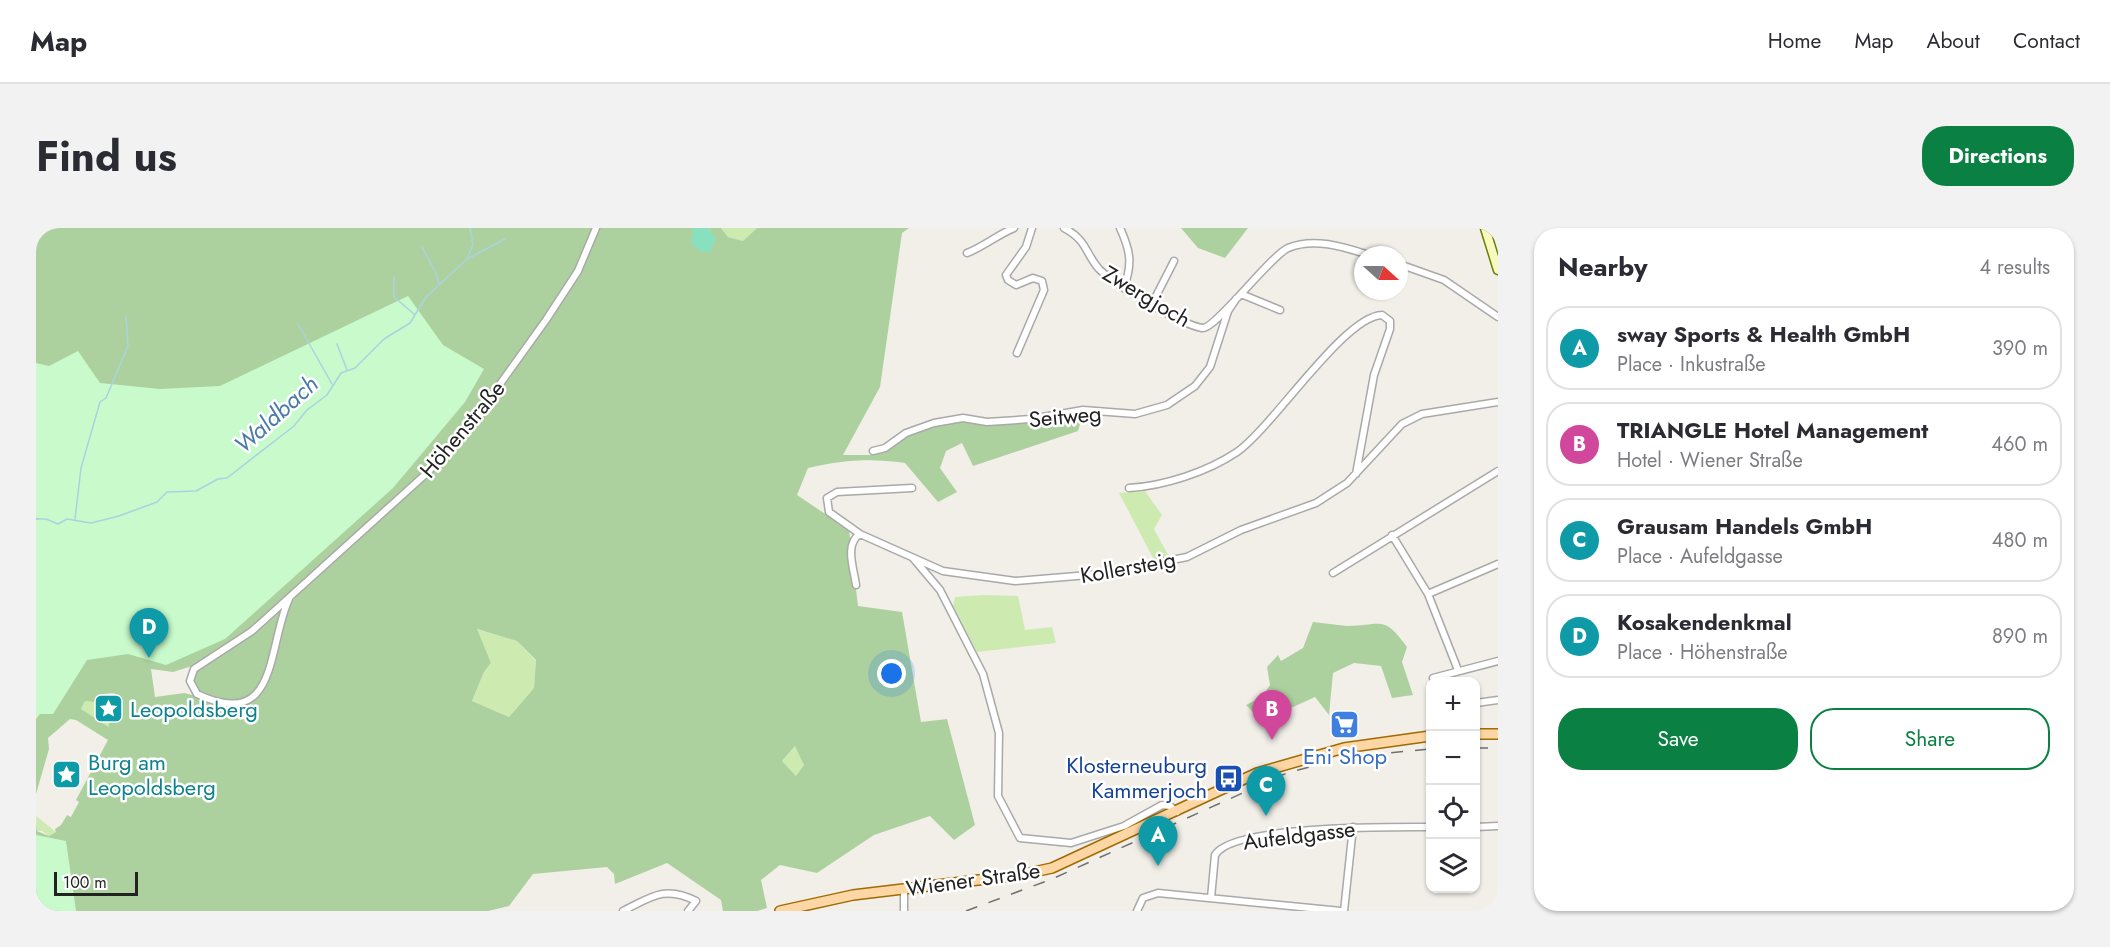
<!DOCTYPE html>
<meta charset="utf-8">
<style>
body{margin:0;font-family:Jost,sans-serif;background:#f2f2f3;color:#2b2b33}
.controls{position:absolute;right:18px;bottom:18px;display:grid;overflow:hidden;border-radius:12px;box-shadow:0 2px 4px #0004}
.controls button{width:54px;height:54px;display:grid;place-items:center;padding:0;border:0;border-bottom:2px solid #e1e1e2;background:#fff;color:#2b2b33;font:30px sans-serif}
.compass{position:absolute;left:1318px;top:18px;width:54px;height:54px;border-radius:50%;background:#fff;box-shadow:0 2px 4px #0004;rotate:111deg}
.scale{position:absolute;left:18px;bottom:15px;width:84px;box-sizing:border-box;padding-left:6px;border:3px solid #222;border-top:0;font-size:16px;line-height:21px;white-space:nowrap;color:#222;-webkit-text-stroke:4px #fff;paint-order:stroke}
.you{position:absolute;left:856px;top:446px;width:21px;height:21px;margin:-15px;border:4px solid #fff;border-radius:50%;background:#1a73e8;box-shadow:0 0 0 9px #1a73e833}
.badge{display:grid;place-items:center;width:39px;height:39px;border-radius:50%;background:#0b8043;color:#fff;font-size:20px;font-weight:700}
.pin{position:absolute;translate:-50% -50px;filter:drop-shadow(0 2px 3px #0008)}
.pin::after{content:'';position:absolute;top:32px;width:21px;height:18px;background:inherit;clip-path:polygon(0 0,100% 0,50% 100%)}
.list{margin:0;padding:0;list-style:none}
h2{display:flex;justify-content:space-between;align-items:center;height:78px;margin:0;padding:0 24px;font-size:26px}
h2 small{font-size:20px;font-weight:400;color:#7c7c81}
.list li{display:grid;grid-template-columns:39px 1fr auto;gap:18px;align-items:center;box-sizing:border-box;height:84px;margin:0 12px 12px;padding:0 12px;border:2px solid #e1e1e2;border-radius:24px}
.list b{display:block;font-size:22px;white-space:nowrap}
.list p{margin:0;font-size:20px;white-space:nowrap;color:#7c7c81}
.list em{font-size:20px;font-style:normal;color:#7c7c81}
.actions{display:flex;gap:12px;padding:18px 24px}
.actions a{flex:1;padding:14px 0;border:2px solid #0b8043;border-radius:24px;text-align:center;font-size:21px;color:#0b8043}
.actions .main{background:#0b8043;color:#fff}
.icon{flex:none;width:33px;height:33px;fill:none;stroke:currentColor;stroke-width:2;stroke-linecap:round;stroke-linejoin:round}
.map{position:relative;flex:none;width:1462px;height:683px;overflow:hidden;border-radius:24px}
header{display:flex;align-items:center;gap:36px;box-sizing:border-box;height:84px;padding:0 30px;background:#fff;border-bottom:2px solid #e1e1e2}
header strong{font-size:28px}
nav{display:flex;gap:33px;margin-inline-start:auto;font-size:21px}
.intro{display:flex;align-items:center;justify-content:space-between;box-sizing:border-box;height:144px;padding:0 36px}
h1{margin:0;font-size:42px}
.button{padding:15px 27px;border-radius:24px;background:#0b8043;color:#fff;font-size:21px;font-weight:700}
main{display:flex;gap:36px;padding:0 36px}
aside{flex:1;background:#fff;border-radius:24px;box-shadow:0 2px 4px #0004}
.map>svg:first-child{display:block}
.grass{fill:#cdebb0}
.forest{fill:#add19e;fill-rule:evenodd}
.park{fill:#c8facc}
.pitch{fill:#88e0be}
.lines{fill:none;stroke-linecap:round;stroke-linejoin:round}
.stream{stroke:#aad3df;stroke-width:1.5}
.street-casing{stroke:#a9a9a9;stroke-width:9}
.secondary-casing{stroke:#707d05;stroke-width:11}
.primary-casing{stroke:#a06b00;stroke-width:12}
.street{stroke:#fff;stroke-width:6}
.secondary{stroke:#f7fabf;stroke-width:8}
.primary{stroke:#fcd6a4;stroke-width:9}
.rail{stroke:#707070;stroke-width:1.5;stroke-dasharray:12 12;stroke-linecap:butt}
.labels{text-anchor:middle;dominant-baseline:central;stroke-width:5;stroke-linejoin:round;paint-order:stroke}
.street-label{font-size:22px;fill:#222;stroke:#fff}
.culture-label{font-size:22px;fill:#0d838f;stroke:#fff;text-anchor:start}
.shop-label{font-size:22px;fill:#366cbe;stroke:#fff}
.transit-label{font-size:22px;fill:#164399;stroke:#fff;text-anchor:end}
.water-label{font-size:24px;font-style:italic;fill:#4a7aab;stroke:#fff}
</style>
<header>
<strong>Map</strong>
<nav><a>Home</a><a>Map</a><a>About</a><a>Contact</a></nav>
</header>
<div class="intro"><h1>Find us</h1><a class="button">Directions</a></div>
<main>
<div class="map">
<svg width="1462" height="683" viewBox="0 0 1462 683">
<rect width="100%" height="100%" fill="#f2efe9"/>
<path class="grass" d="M685,0H721L707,13L692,9Z
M1109,263L1126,287L1118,301L1137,336L1113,341L1117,330L1083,265Z
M947,367L982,368L989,402L1016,399L1020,415L941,424L917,378L919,369Z
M440,401L481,413L500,433L498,460L473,489L436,473L448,444L455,435Z
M79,465L72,489L73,499L45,481L49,473Z
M760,517L768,537L760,549L746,533Z
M0,588L20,604L13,608L6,603H1Z"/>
<path class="forest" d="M0,0H657L658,7L680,11L672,0H685L692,9L707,13L721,0H873L866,5L844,159L807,227H835L859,213L861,215L873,208L924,190L947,194L1048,182L1042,203L937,238L926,215L910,223L904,240L921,264L902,274L869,235C835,230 806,232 772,240L761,267L813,302L822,378L866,384L885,494L911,491L939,597L918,612L894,588L838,607L781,645L744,637L725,652L731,680L721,683H687L685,672L631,635L579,656L578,646L571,639L497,646L473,678L452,683H0V594L1,603L13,608L20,604L19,601L25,597L31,587L35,589L43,574L40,572L72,512L40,492L34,491L12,510L13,521L0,566ZM441,401L481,413L500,432L498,460L473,489L436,473L448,444L455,435ZM156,438L153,449L156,467L148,465L119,469L115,441L137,444ZM79,465L72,489L73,499L45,481L49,473L60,474L67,466ZM759,518L768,537L760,548L746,533Z
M1145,0H1212L1189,30L1162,20Z
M1277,394C1288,395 1300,397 1311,398C1346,398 1347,386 1371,419L1366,434L1377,467L1356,470L1345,438L1318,435L1297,445L1293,487L1279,469L1226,493L1210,477L1226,469L1234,457L1231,439L1242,427L1245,433L1267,420Z"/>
<path class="park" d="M372,68L407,117L448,141L429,174L357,260L189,411L130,437L92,426L51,432L17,486H4L0,491V292L5,290H0V135L13,138L42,123L64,155L124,161L184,158Z
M0,607L30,613L40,683H0Z"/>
<path class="pitch" d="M657,0H672L680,10L674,24H666L655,16Z"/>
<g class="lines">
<path class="stream" d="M386,19L400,45L403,56
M433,30L469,11
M358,49V69L378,86
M262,96L296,156
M301,116L311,142
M0,291H10L22,296L31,291L55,295L83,288L121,274L131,264L160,263L182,251L191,250L258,198L271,182L291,167L305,145L319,140L348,111L374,95L390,69L431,31L437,17L434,0
M39,291L45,240L64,174L70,170L92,118L90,88"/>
<defs>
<path id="street" d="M1028,0C1051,12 1049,25 1063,41C1079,57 1144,96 1166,100C1179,102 1233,29 1252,20C1278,9 1308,19 1333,27
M1084,0C1094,22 1097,35 1088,59
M931,25C947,19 961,7 978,0
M1363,36L1408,52L1462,89
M1205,66L1244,82
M1116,76L1138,33
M981,125L1008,62L1006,53L997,50L980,57L972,52L970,47L990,19L996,0
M837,223L849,220L870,205L898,195L927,190L951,194L995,191L1047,182L1099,186L1131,177L1159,158L1174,139L1192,83L1200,71
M876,260L801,264L791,270L793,284L824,306L907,343L979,353L1065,346L1151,329L1205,302L1280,275L1311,255L1366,196L1386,186L1462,174
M1093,260C1128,258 1171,244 1201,224C1237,199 1308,88 1346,87L1354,93V101L1338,147L1320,246
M1356,307L1392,366L1422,442
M877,330L904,362L947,446L963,505L962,568L984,610L1035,615L1088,598L1126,577L1134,578L1141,584
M1297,345L1462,243
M820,357C818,341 808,316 824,306
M1392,366L1462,336
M253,371C231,418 243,505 161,466L154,453L158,441L216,403L392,244L459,163L510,92L542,43L560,0
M1397,450L1462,433
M1440,475L1462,472
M1440,599L1462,598
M868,660V683
M1175,670L1179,627C1196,597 1358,599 1394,599
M587,683C615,669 629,657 660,673L652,683
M1101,683L1107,670L1122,665L1305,683
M1308,683L1317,599"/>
<path id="secondary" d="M1449,0L1462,42"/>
<path id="primary" d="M1440,506H1462
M744,683L817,667L984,647L1016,640L1221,545L1308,520L1394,508"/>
</defs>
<use href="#street" class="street-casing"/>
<use href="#secondary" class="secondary-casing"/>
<use href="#primary" class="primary-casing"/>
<use href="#street" class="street"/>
<use href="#secondary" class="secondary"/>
<use href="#primary" class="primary"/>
<path class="rail" d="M1440,520H1462
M930,683L1016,651L1251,545L1311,529L1394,521"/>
</g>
<defs>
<symbol id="sight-square" viewBox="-11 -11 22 22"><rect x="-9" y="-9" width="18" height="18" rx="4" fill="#0f9aa8" stroke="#fff"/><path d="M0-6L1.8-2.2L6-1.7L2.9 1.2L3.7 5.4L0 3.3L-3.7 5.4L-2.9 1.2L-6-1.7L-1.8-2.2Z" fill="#fff"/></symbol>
<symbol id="supermarket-square" viewBox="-11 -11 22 22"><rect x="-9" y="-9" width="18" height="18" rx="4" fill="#3f7fe0" stroke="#fff"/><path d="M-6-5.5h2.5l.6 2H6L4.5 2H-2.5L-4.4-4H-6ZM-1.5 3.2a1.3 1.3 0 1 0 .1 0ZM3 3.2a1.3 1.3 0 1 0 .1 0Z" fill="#fff"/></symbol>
<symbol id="bus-square" viewBox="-11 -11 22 22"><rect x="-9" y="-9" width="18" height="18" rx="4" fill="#1a4fb4" stroke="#fff"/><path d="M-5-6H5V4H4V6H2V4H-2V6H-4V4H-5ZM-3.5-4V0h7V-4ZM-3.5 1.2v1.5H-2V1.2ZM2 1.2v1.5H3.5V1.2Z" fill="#fff"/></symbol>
</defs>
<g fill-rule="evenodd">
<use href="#sight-square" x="56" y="464" width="33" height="33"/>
<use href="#supermarket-square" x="1292" y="480" width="33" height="33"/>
<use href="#sight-square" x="14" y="530" width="33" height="33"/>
<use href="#bus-square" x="1176" y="534" width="33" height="33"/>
</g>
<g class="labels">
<g class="street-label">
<text transform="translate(1111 68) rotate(31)">Zwergjoch</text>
<text transform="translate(1029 188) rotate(-5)">Seitweg</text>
<text transform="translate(426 201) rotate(-50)">Höhenstraße</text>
<text transform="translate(1092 339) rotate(-10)">Kollersteig</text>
<text transform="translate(1263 607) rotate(-7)">Aufeldgasse</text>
<text transform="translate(937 651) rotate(-8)">Wiener Straße</text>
</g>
<g class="culture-label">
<text x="94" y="481">Leopoldsberg</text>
<text x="52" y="534">Burg am<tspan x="52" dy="25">Leopoldsberg</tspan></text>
</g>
<g class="shop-label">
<text x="1309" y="528">Eni Shop</text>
</g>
<g class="transit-label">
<text x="1171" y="537">Klosterneuburg<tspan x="1171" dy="25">Kammerjoch</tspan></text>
</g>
<g class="water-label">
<text transform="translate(240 186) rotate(-42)">Waldbach</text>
</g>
</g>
</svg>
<div class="controls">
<button>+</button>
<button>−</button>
<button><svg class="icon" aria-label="locate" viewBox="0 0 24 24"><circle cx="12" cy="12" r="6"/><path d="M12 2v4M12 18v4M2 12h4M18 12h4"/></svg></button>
<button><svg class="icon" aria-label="layers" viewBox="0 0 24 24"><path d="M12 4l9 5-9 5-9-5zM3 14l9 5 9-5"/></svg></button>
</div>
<svg class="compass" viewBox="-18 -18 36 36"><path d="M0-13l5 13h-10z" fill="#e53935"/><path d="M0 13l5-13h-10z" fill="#7c7c81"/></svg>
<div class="scale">100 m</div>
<div class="you"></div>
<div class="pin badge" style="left:1122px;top:638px;background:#0f9aa8">A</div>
<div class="pin badge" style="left:1236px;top:512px;background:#d1479c">B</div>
<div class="pin badge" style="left:1230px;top:588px;background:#0f9aa8">C</div>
<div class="pin badge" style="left:113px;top:430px;background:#0f9aa8">D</div>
</div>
<aside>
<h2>Nearby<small>4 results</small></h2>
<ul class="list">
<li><span class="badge" style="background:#0f9aa8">A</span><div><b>sway Sports &amp; Health GmbH</b><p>Place · Inkustraße</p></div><em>390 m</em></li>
<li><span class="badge" style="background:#d1479c">B</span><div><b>TRIANGLE Hotel Management</b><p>Hotel · Wiener Straße</p></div><em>460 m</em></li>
<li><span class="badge" style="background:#0f9aa8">C</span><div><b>Grausam Handels GmbH</b><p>Place · Aufeldgasse</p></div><em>480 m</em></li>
<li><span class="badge" style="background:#0f9aa8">D</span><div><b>Kosakendenkmal</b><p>Place · Höhenstraße</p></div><em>890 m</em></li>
</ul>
<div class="actions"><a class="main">Save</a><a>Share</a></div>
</aside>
</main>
